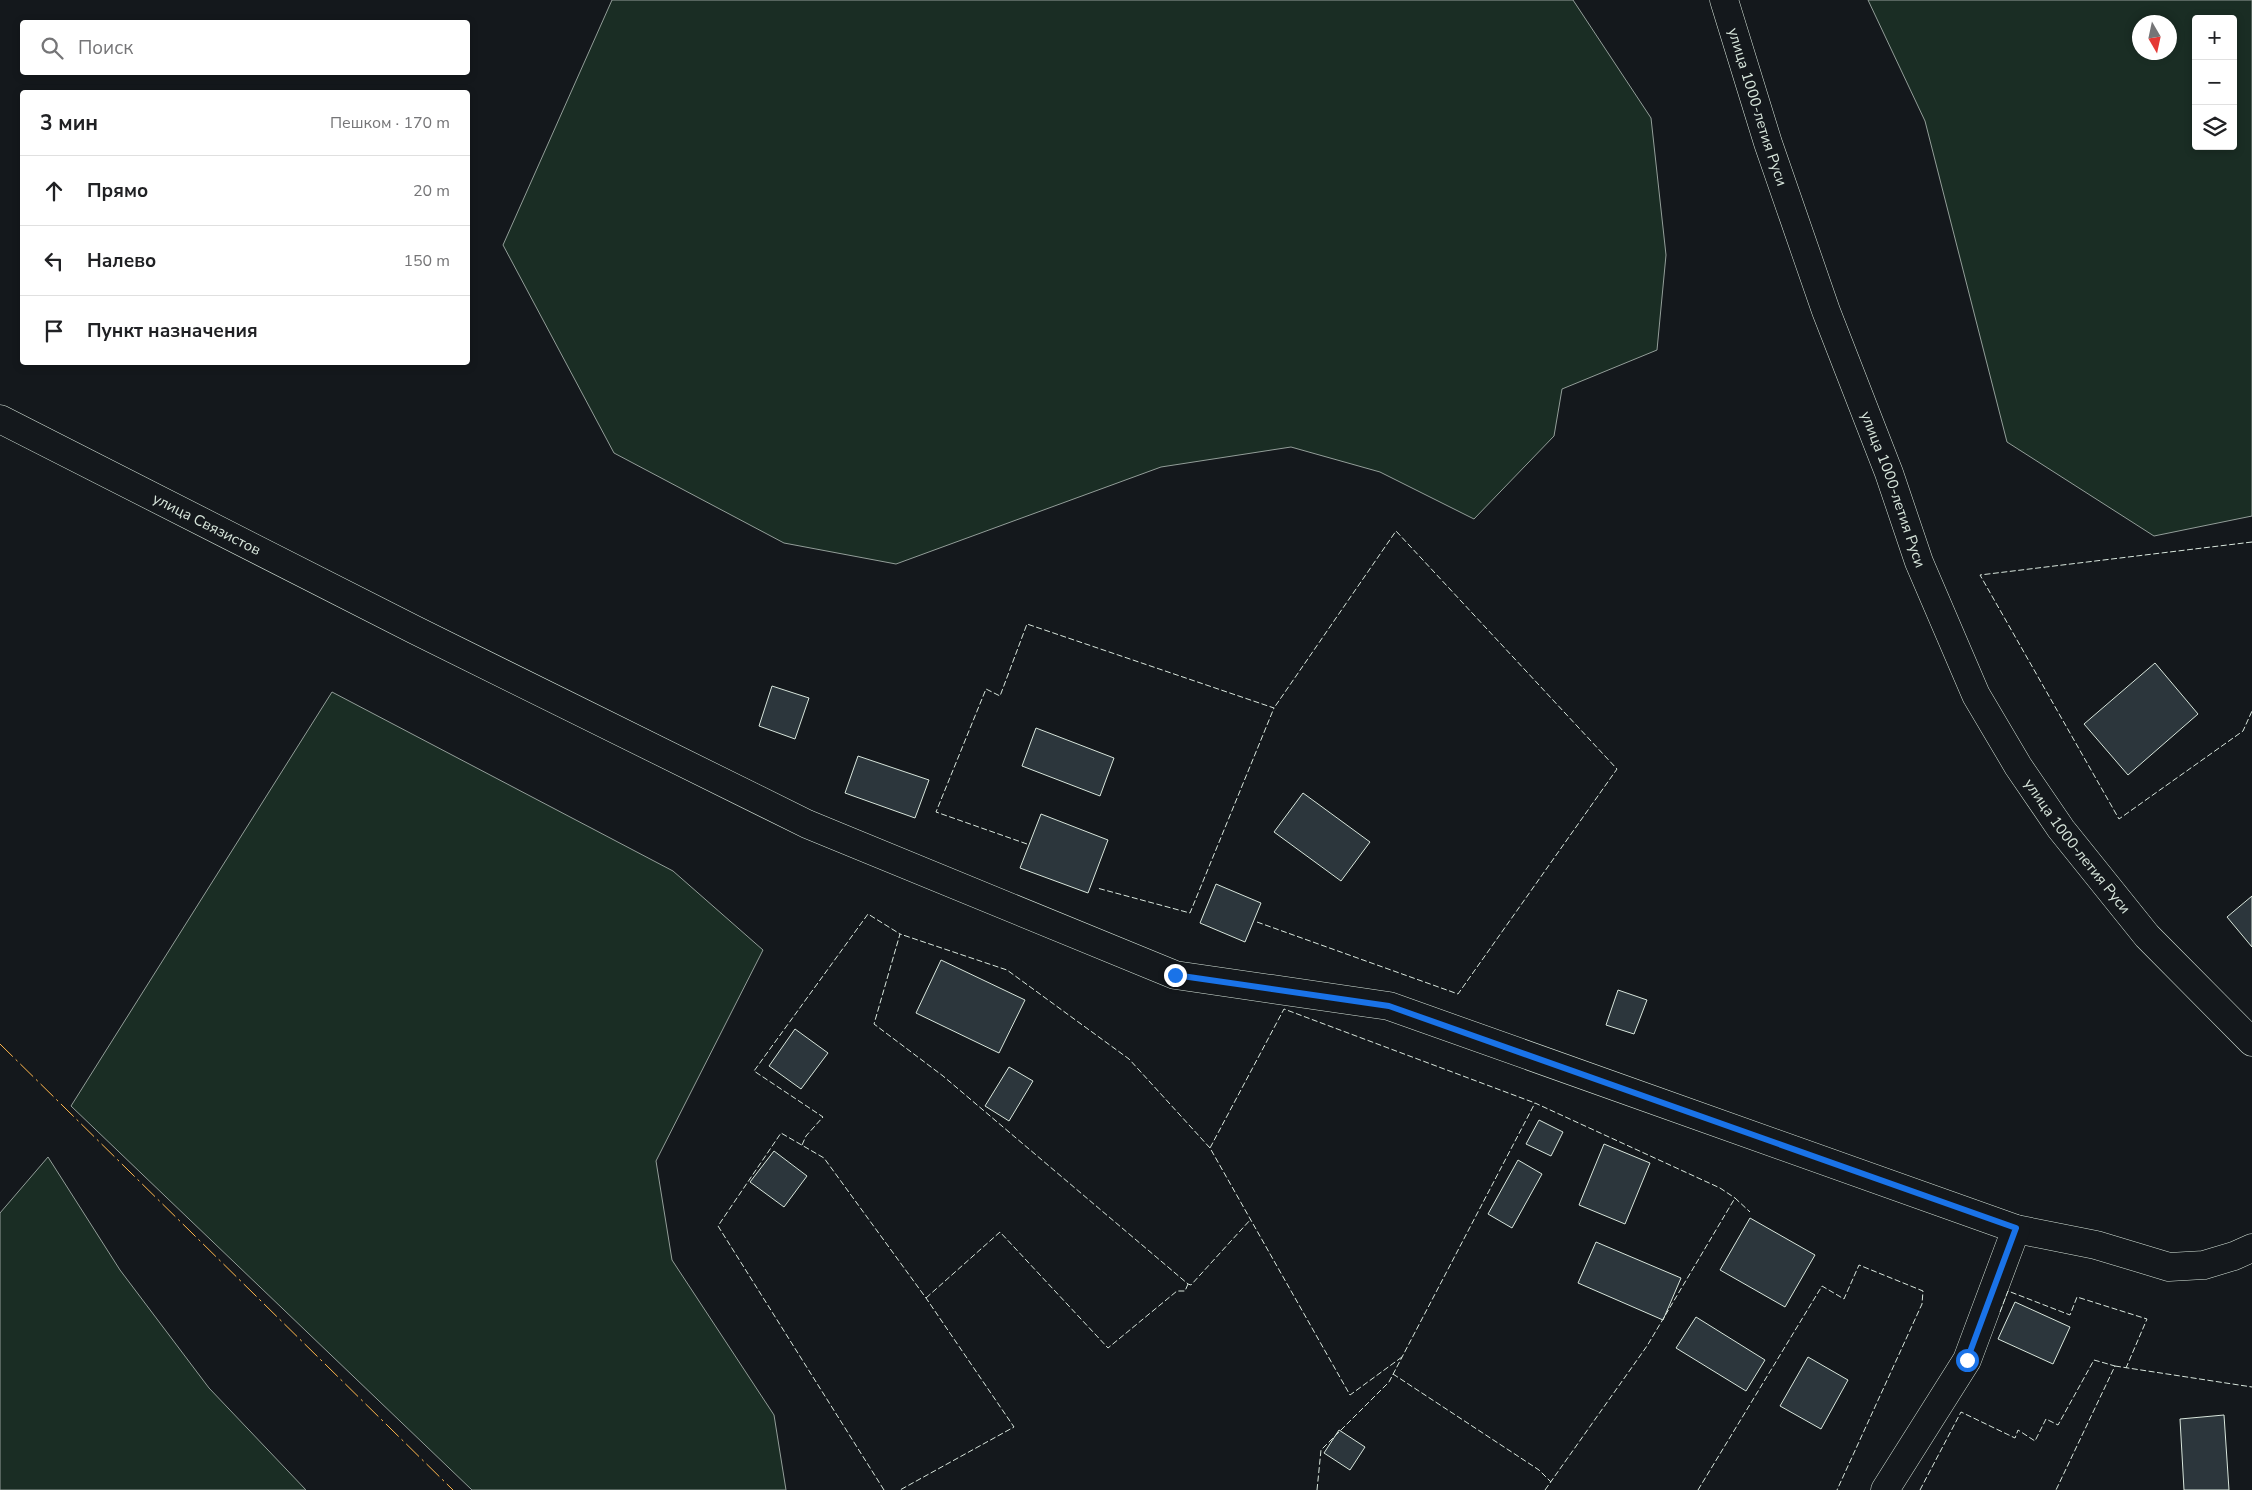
<!DOCTYPE html>
<html lang="ru">
<meta charset="utf-8">
<style>
body{margin:0;font-family:"Nunito Sans",sans-serif;background:#f6f6f6;color:#202124}
.controls{position:absolute;right:15px;top:15px;display:grid;overflow:hidden;border-radius:5px;box-shadow:0 2px 8px #0003}
.controls button{width:45px;height:45px;display:grid;place-items:center;padding:0;border:0;border-bottom:1px solid #e0e0e0;background:#fff;color:#202124;font:25px sans-serif}
.compass{position:absolute;left:2132px;top:15px;width:45px;height:45px;border-radius:50%;background:#fff;box-shadow:0 2px 8px #0003;rotate:171deg}
.stop{position:absolute;width:15px;height:15px;margin:-11px;border:4px solid #1a73e8;border-radius:50%;background:#fff}
.stop.end{background:#1a73e8;border-color:#fff;box-shadow:0 1px 5px #0008}
.list{margin:0;padding:0;list-style:none}
h2{display:flex;justify-content:space-between;align-items:center;height:65px;margin:0;padding:0 20px;font-size:21px}
h2 small{font-size:16px;font-weight:400;color:#757577}
.list li{display:grid;grid-template-columns:32px 1fr auto;gap:15px;align-items:center;box-sizing:border-box;height:70px;padding:0 20px;border-top:1px solid #e0e0e0}
.list b{display:block;font-size:19px;white-space:nowrap}
.list em{font-size:16px;font-style:normal;color:#757577}
.icon{flex:none;width:28px;height:28px;fill:none;stroke:currentColor;stroke-width:2;stroke-linecap:round;stroke-linejoin:round}
.map{position:relative;flex:none;width:2252px;height:1490px;overflow:hidden}
.search{position:absolute;background:#fff;box-shadow:0 2px 8px #0003;left:20px;top:20px;width:450px;height:55px;display:flex;align-items:center;gap:12px;box-sizing:border-box;padding:0 18px;border-radius:5px;color:#757577;font-size:19px}
.panel{position:absolute;background:#fff;box-shadow:0 2px 8px #0003;left:20px;top:90px;width:450px;height:275px;border-radius:5px}
.map>svg:first-child{display:block}
.green{fill:#1a2d24;stroke:#939e99;fill-rule:evenodd}
.building{fill:#2c363c;stroke:#d8e6dc}
.lines{fill:none;stroke-linecap:round;stroke-linejoin:round}
.street-casing{stroke:#d8e6dc;stroke-width:29}
.secondary-casing{stroke:#d8e6dc;stroke-width:29}
.street{stroke:#14181c;stroke-width:28}
.secondary{stroke:#14181c;stroke-width:28}
.fence{stroke:#d8e6dc;stroke-width:1;stroke-dasharray:6 2.5;stroke-linecap:butt}
.power{stroke:#ffb74d;stroke-width:1;stroke-dasharray:18 4 2.5 4;stroke-linecap:butt}
.route{stroke:#1a73e8;stroke-width:6}
.labels{text-anchor:middle;dominant-baseline:central;stroke-width:4;stroke-linejoin:round;paint-order:stroke}
.street-label{font-size:15px;fill:#d8e6dc;stroke:#14181c}
</style>
<div class="map">
<svg width="2252" height="1490" viewBox="0 0 2252 1490">
<rect width="100%" height="100%" fill="#14181c"/>
<path class="green" d="M612,0H1573L1651,118L1666,255L1657,350L1562,389L1554,436L1474,519L1380,472L1291,447L1161,467L896,564L784,543L614,453L503,245Z
M1868,0H2252V516L2154,536L2007,442L1925,121ZM2196,19H2233V146H2196ZM2170,22V52H2140V22Z
M332,692L673,871L763,950L656,1161L672,1260L774,1415L786,1490H472L71,1106Z
M48,1157L120,1270L209,1388L306,1490H0V1213Z"/>
<path class="building" d="M2155,663L2198,714L2128,775L2084,724Z
M772,686L809,698L795,739L759,726Z
M1036,728L1114,758L1100,796L1022,766Z
M858,756L929,780L915,818L845,793Z
M1303,793L1370,842L1341,881L1274,832Z
M1041,814L1108,840L1088,893L1020,868Z
M1216,884L1261,903L1245,942L1200,923Z
M2252,896V947L2227,917Z
M941,960L1025,1000L999,1053L916,1013Z
M1618,990L1647,1000L1634,1034L1606,1025Z
M795,1029L828,1053L801,1089L769,1066Z
M1009,1067L1033,1081L1009,1121L985,1106Z
M1539,1120L1563,1132L1551,1156L1526,1144Z
M1604,1144L1650,1163L1625,1224L1579,1205Z
M774,1151L807,1176L784,1207L750,1182Z
M1518,1160L1542,1174L1512,1228L1488,1214Z
M1750,1218L1815,1255L1785,1307L1720,1270Z
M1596,1242L1681,1278L1663,1320L1578,1283Z
M2015,1302L2070,1327L2053,1364L1998,1339Z
M1696,1317L1765,1360L1746,1391L1676,1348Z
M1808,1357L1848,1380L1821,1429L1780,1406Z
M2224,1415L2229,1490H2184L2180,1419Z
M1339,1430L1365,1447L1350,1470L1324,1453Z"/>
<g class="lines">
<defs>
<g id="street">
<path id="s1" d="M0,419L415,630L807,824L1175,975L1389,1006L2016,1229L2096,1245L2169,1267L2204,1265L2234,1256L2252,1248"/>
<path d="M1885,1490L1967,1360L2016,1229"/>
</g>
<g id="secondary">
<path id="s2" d="M1724,0L1768,143L1826,311L1889,473L1919,562L1976,695L2018,766L2061,829L2147,936L2252,1042"/>
</g>
</defs>
<use href="#street" class="street-casing"/>
<use href="#secondary" class="secondary-casing"/>
<use href="#street" class="street"/>
<use href="#secondary" class="secondary"/>
<path class="fence" d="M2252,542L1980,575L2119,819L2243,731L2252,711
M1027,844L936,812L986,689L1000,696L1027,624L1274,708L1190,913L1097,888
M1257,922L1458,994L1617,769L1396,531L1274,708
M802,1145L806,1136L823,1117L754,1071L868,914L900,934
M1210,1148L1129,1059L1007,970L900,934L874,1024L943,1076L1188,1284L1191,1285L1251,1219
M926,1298L1000,1232L1108,1348L1177,1291H1185L1188,1284
M2000,1312L2008,1291L2070,1315L2077,1297L2147,1319L2126,1368
M1402,1357L1350,1395L1210,1148L1284,1009L1535,1103
M2115,1366L2252,1387
M1393,1374L1539,1470L1551,1482
M884,1490L718,1226L781,1133L824,1158L926,1298L1014,1427L900,1490
M1317,1490L1321,1450L1389,1382L1535,1103L1720,1188L1735,1198
M1545,1490L1647,1346L1735,1198L1750,1212
M1698,1490L1822,1286L1844,1299L1859,1265L1923,1291L1922,1304L1837,1490
M1920,1490L1961,1412L2015,1438L2018,1430L2035,1441L2046,1419L2058,1425L2094,1360L2115,1366L2056,1490"/>
<path class="power" d="M0,1044L453,1490"/>
</g>
<g class="lines">
<path class="route" d="M1175,975L1389,1006L2016,1228L1967,1360"/>
</g>
<g class="labels">
<g class="street-label">
<text stroke="none"><textPath href="#s2" startOffset="112">улица 1000-летия Руси</textPath></text>
<text stroke="none"><textPath href="#s2" startOffset="518">улица 1000-летия Руси</textPath></text>
<text stroke="none"><textPath href="#s1" startOffset="232">улица Связистов</textPath></text>
<text stroke="none"><textPath href="#s2" startOffset="922">улица 1000-летия Руси</textPath></text>
</g>
</g>
</svg>
<div class="controls">
<button>+</button>
<button>−</button>
<button><svg class="icon" aria-label="layers" viewBox="0 0 24 24"><path d="M12 4l9 5-9 5-9-5zM3 14l9 5 9-5"/></svg></button>
</div>
<svg class="compass" viewBox="-18 -18 36 36"><path d="M0-13l5 13h-10z" fill="#e53935"/><path d="M0 13l5-13h-10z" fill="#757577"/></svg>
<div class="stop" style="left:1967px;top:1360px"></div>
<div class="stop end" style="left:1175px;top:975px"></div>
<div class="search"><svg class="icon" aria-label="search" viewBox="0 0 24 24"><circle cx="10" cy="10" r="6"/><path d="M15 15l6 6"/></svg>Поиск</div>
<section class="panel">
<h2>3 мин<small>Пешком · 170 m</small></h2>
<ul class="list">
<li><svg class="icon" aria-label="ahead" viewBox="0 0 24 24"><path d="M12 20V5M6 11l6-6 6 6"/></svg><div><b>Прямо</b></div><em>20 m</em></li>
<li><svg class="icon" aria-label="left" viewBox="0 0 24 24"><path d="M17 20v-9H6M10 6l-5 5 5 5"/></svg><div><b>Налево</b></div><em>150 m</em></li>
<li><svg class="icon" aria-label="arrive" viewBox="0 0 24 24"><path d="M6 21V4h12l-3 4 3 4H6"/></svg><div><b>Пункт назначения</b></div></li>
</ul>
</section>
</div>
